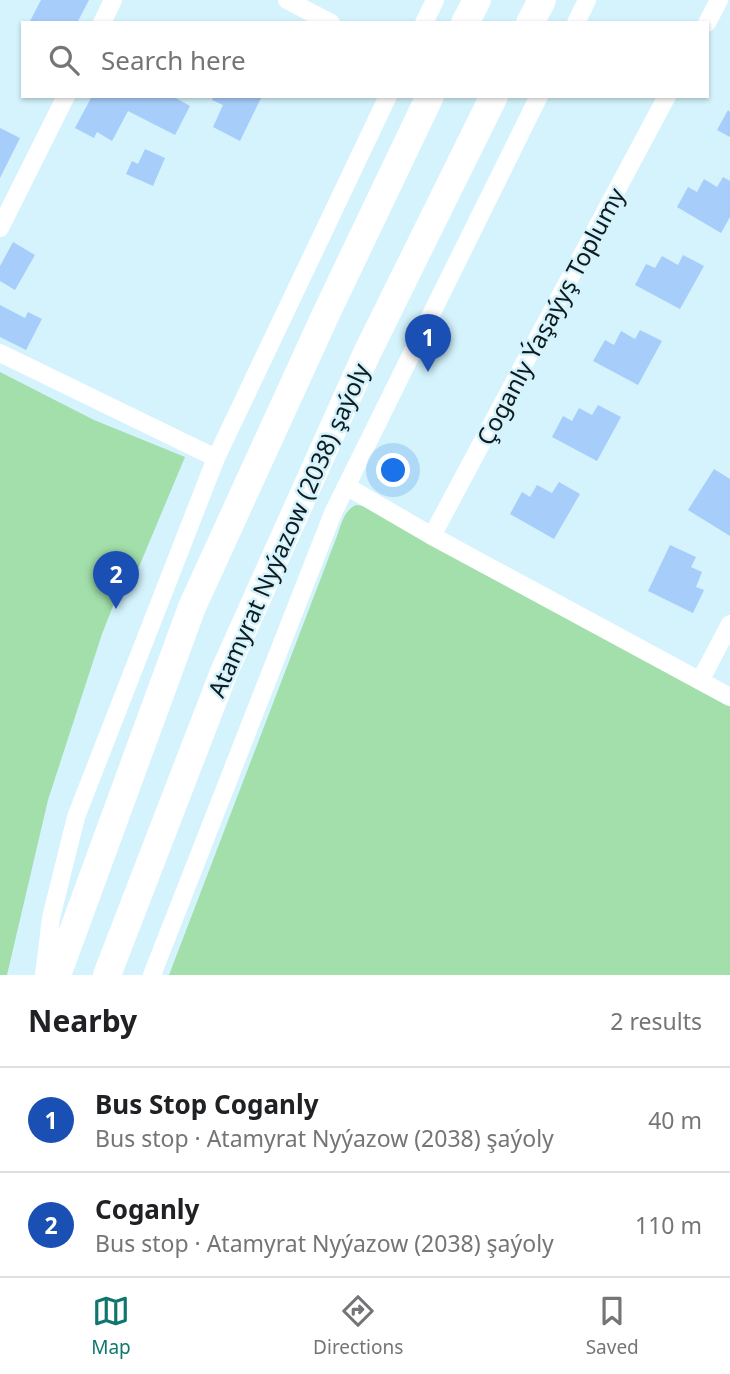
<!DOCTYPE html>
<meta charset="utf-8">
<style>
body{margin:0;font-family:"Noto Sans",sans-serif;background:#f6f6f6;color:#202124}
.you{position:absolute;left:394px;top:471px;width:24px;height:24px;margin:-18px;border:5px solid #fff;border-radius:50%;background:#1a73e8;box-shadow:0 0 0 10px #1a73e833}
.badge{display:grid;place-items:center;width:46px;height:46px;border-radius:50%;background:#0f766e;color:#fff;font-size:23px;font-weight:700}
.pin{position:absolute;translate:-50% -58px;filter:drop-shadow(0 2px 4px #0008)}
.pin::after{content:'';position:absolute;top:37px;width:24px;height:21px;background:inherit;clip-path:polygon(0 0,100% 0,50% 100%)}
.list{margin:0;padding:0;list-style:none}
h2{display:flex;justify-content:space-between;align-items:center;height:91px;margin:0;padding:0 28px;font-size:30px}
h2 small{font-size:23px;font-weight:400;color:#757577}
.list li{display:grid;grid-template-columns:46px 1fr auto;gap:21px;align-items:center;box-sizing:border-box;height:105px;padding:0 28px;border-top:2px solid #e0e0e0}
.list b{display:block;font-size:26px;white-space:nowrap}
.list p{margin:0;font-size:23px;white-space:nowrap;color:#757577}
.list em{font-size:23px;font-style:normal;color:#757577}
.icon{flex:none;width:38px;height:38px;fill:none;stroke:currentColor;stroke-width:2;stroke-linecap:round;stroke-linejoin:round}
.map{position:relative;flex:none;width:730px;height:975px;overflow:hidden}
.search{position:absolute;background:#fff;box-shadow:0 2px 5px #0004;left:21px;right:21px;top:21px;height:77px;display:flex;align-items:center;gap:18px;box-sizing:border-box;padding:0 24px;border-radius:0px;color:#757577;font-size:26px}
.sheet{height:301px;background:#fff}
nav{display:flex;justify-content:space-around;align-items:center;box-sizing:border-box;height:98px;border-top:2px solid #e0e0e0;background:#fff;font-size:19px;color:#757577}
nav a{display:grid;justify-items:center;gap:4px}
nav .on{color:#0f766e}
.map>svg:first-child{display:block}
.grass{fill:#a2dfab}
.building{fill:#a7cdfa}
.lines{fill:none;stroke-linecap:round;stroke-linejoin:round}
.minor{stroke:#fff;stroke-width:18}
.primary{stroke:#fff;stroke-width:28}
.labels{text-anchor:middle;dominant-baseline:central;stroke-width:5;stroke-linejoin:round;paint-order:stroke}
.street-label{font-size:24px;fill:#101b1f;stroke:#d4f3fc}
</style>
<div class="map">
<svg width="730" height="975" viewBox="0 0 730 975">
<rect width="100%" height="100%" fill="#d4f3fc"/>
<path class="grass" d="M0,372L94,420L185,457L133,581L124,578L102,634L48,800L7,975H0Z
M356,505L371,507L730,703V975H169L337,536C341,525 344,510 356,505Z"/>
<path class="building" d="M41,0H89L77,23H29Z
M92,96H172L190,106L175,135L128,111L112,141L97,132L94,138L75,128Z
M214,96H258L261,98L240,141L213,127L223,105L212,100Z
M728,110L730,112V137L717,130Z
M0,128L20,138L0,178Z
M145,149L165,158L153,186L126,174L132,161L138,164Z
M723,177L730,181V217L721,233L677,207L688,187L697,192L704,179L717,187Z
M13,242L35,255L15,290L0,281V266Z
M683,255L704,266L680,309L635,285L646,264L655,268L662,256L678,265Z
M0,305L25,318L28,312L42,319L26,350L0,337Z
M640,330L662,341L638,385L593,361L605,340L614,345L621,331L635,339Z
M598,405L621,417L597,461L552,437L563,416L572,421L579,408L592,415Z
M714,469L730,479V536L688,510Z
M559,482L580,494L554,539L510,514L522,492L530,497L537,485L552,493Z
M670,545L696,557L691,567L702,572L696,587L704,590L693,613L648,591Z"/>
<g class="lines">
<path class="minor" d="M287,0L331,23
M102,23L113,0
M424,23L435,0
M576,23L587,0
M707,23L719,0
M0,228L66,96
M0,353L216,458
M346,486L432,536L730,697
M432,536L667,96
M700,681L730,624
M44,975L51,918L76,817L216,458L388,96
M152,975L333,513L539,96"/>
<path class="primary" d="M465,23L477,0
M530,23L542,0
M57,975L192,607L325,316L430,96
M107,975L224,672L367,353L494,96"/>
</g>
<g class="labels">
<g class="street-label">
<text transform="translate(550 316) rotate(-62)">Çoganly Ýaşaýyş Toplumy</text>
<text transform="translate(288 530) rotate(-66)">Atamyrat Nyýazow (2038) şaýoly</text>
</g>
</g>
</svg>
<div class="you"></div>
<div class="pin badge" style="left:428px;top:372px;background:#1a4fb4">1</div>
<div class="pin badge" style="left:116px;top:609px;background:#1a4fb4">2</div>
<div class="search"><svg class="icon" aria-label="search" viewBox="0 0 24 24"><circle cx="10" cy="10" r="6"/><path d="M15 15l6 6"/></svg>Search here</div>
</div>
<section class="sheet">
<h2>Nearby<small>2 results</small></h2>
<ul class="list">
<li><span class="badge" style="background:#1a4fb4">1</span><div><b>Bus Stop Coganly</b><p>Bus stop · Atamyrat Nyýazow (2038) şaýoly</p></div><em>40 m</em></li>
<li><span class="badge" style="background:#1a4fb4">2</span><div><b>Coganly</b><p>Bus stop · Atamyrat Nyýazow (2038) şaýoly</p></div><em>110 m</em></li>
</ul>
</section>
<nav>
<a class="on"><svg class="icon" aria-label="map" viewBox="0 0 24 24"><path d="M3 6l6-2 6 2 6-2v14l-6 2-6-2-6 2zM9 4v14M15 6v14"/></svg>Map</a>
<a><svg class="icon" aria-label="directions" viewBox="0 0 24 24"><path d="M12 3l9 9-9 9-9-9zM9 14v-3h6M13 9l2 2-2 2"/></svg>Directions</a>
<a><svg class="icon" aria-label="saved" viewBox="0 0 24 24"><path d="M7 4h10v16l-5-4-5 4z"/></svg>Saved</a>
</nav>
